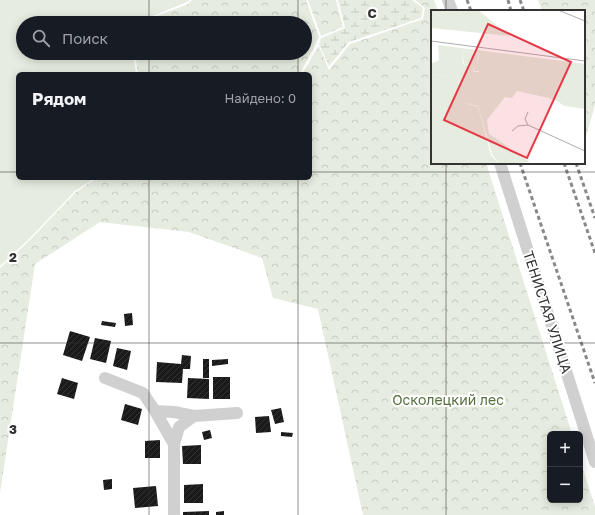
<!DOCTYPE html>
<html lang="ru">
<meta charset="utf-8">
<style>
body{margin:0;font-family:"Golos Text",sans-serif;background:#242831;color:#f1f3f6}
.controls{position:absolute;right:12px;bottom:12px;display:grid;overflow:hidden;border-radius:6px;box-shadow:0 2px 10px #0003}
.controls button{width:36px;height:36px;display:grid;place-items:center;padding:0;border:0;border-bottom:1px solid #363941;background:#171b24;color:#f1f3f6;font:20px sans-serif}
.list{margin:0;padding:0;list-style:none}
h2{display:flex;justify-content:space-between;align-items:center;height:52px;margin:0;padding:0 16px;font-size:17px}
h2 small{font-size:13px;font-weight:400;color:#9ea1a6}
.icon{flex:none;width:22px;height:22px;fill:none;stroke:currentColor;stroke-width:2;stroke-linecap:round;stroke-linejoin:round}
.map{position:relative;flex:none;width:595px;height:515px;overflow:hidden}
.search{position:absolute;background:#171b24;box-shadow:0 2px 10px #0003;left:16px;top:16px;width:296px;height:44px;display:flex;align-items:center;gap:10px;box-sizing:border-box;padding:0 14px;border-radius:22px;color:#9ea1a6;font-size:15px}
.panel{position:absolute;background:#171b24;box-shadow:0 2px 10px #0003;left:16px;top:72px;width:296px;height:108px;border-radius:6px}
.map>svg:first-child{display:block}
.green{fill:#e6ecdf}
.forest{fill:url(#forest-crowns)}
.wetland{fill:url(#wetland-marsh)}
.building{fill:url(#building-hatch)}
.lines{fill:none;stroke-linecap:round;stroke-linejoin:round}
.minor{stroke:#d0d0d0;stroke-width:12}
.rail{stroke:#888;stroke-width:3;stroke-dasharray:4 3;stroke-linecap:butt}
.grid{fill:none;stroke:#333;stroke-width:1;stroke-opacity:0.55}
.labels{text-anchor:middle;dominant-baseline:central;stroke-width:4;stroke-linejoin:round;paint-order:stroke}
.street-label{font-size:14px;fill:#333;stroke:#fff}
.park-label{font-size:14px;fill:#56703f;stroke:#fff}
.inset-road{fill:none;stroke:#adadad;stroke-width:1}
.view{fill:#e63946;fill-opacity:0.15;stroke:#e63946;stroke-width:2}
.inset-edge{fill:none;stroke:#333;stroke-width:2}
.grid-label{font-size:13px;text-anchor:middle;font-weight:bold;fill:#333;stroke:#fff;stroke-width:4;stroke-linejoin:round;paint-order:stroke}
</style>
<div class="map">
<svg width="595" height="515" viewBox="0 0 595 515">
<defs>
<pattern id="forest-crowns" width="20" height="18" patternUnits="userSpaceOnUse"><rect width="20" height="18" fill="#e6ecdf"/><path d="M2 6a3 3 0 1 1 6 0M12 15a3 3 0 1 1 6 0" fill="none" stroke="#c6cbc0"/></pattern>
<pattern id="wetland-marsh" width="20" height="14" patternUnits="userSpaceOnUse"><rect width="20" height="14" fill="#e6ecdf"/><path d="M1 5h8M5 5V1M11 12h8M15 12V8" fill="none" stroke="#c6cbc0"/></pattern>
<pattern id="building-hatch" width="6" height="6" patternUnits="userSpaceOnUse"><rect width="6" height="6" fill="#1a1a1a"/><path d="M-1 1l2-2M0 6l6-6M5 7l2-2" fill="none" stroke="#333"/></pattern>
</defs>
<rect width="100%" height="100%" fill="#fff"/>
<path class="green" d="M0,0H190L187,2L148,18L146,23H23V53H133L136,74H18V178H95L75,191L28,240L0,266Z"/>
<path class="forest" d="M192,0H306L319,37L300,74H138L135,53H305V23H147L149,19L188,4Z
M308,0H336L343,27L321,36Z
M415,0H434L438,11H432V163H486L572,434H550V500H580V460L595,507V515H363L318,309L273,298L262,258L189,232L100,222L35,264L0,493V268L30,240L76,192L97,178H310V74H302L319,46L329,70L350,44L423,19L425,8Z
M538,0H595V105L585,140L584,137V11H542Z"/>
<path class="wetland" d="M338,0H412L423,8L421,18L349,42L329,66L319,44L321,38L345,28Z"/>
<path class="building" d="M132,313L133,325L125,326L124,314Z
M102,321L116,323L115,327L101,325Z
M70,331L90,337L82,361L63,355Z
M95,338L111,341L106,363L90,359Z
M117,348L131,351L127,370L113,366Z
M182,355L191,356L190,369H183L182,383L156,382L157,362L181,364Z
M203,359H209V378H203Z
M228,359V364L212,366V360Z
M213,377H230V399H213Z
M62,378L78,383L74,399L57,394Z
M188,378L209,379V399L187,398Z
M125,404L142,409L138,425L121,420Z
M281,408L284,422L275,424L271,410Z
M269,416L271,432L256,433L255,417Z
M210,430L212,438L204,440L202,432Z
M281,432L293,433L292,437L281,436Z
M160,440V458H145V441Z
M201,445V464H183L182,446Z
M112,479V489L104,490L103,480Z
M203,484V503H184V485Z
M156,486L158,506L135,508L133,488Z
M209,511V515H183V512Z
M224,511V515H216V512Z"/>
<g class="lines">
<path class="minor" d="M448,0L452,11
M500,163L595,462
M105,378L143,393L155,411L174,444L179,427L194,416L237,413
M155,411L174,412L194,416
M174,515V444"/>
<path class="rail" d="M467,0L471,11
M508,0L511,11
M520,0L524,11
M520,163L595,383
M564,163L595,253
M576,163L595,218"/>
</g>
<path class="grid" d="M149,0V23M298,0V23M446,0V11M149,53V74M298,53V74M446,163V515M0,172H18M310,172H595M149,178V515M298,178V515M0,343H595"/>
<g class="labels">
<g class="street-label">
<text transform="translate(548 312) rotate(72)">ТЕНИСТАЯ УЛИЦА</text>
</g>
<g class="park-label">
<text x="448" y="399">Осколецкий лес</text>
</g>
</g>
<g transform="translate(431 10)">
<rect width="154" height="154" fill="#fff"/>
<path d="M0,64L14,66L23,73V67L28,66L27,87L31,92L47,97L60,145L68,154H0Z" fill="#e6ecdf"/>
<path d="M0,0H47L79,26L0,18ZM7,35L154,54V99L134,96L122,89L86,81L81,88L74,87L56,110L58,124L99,152L68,154L61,144L47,96L31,92L27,87L28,66L23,67V73L14,66L0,64V54L8,50ZM31,41L48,43L46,56L48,62H44L46,64L42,61L43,56L32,54Z" fill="#e6ecdf" fill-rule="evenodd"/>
<path d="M31,41L47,43L46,56L48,61H43V56L33,54Z" fill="#e6ecdf"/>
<path class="inset-road" d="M127,0L154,11M0,31L154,51M97,115L154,141M81,121L87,116L97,115L94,109L97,102"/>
<path class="view" d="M57,14L140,52L96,148L13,110Z"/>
<rect width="154" height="154" class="inset-edge"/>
</g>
<g class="grid-label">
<text x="372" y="18">C</text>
<text x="13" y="262">2</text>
<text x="13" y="434">3</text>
</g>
</svg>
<div class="controls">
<button>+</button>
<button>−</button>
</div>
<div class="search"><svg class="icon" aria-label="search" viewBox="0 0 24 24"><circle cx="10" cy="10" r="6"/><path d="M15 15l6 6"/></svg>Поиск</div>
<section class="panel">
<h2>Рядом<small>Найдено: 0</small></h2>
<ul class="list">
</ul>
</section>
</div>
